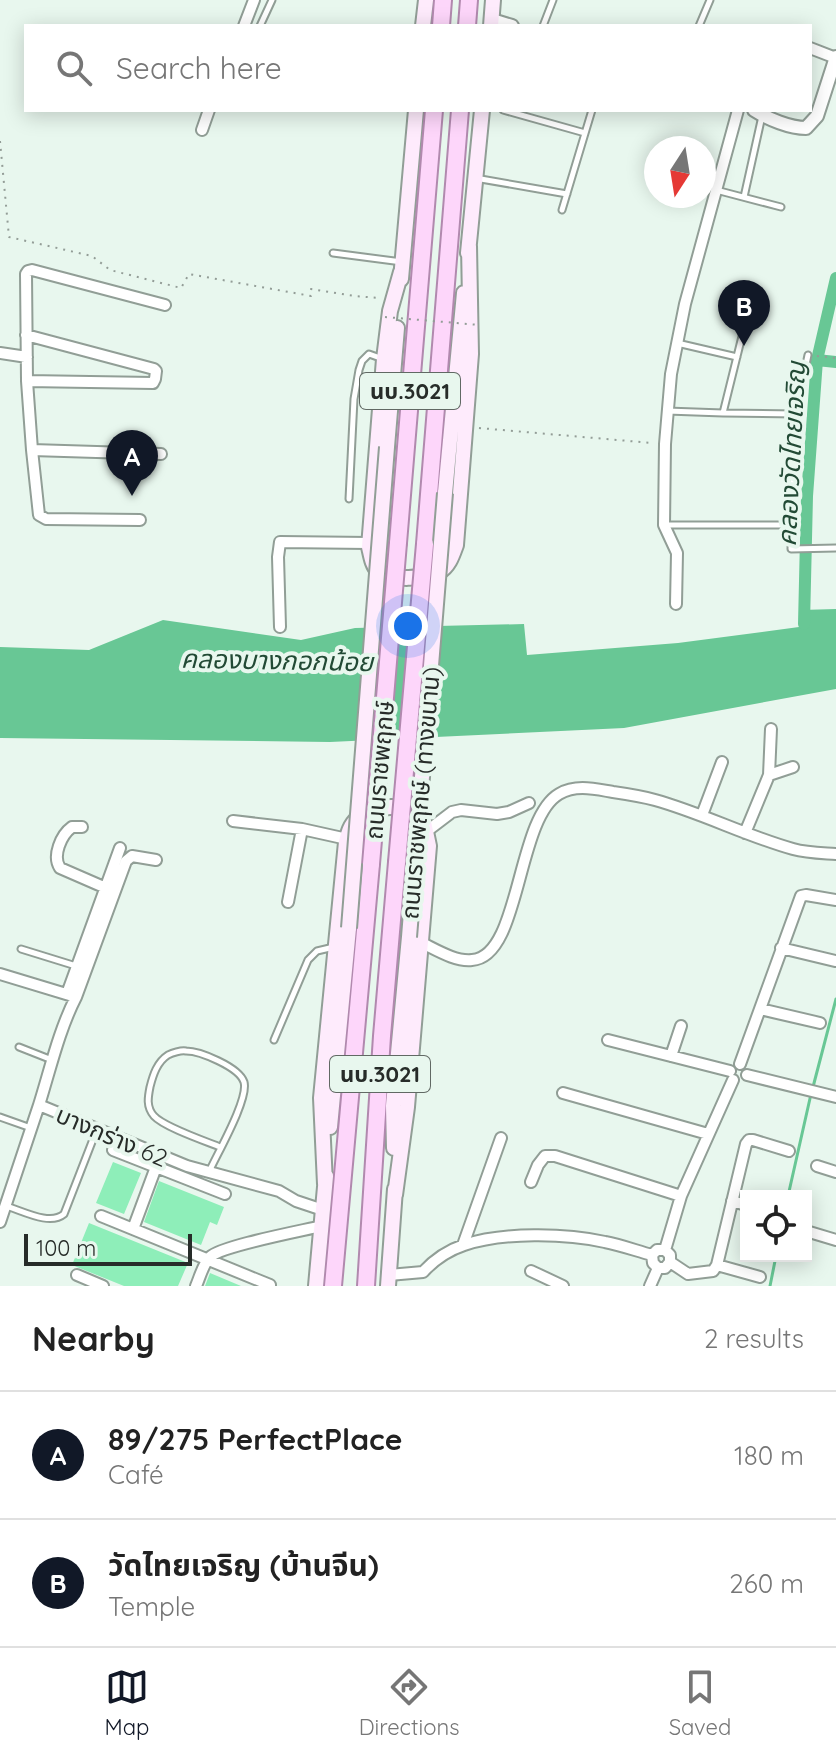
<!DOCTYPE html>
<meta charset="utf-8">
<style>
body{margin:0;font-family:Quicksand,"Noto Sans Thai",sans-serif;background:#f6f6f6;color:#222}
.controls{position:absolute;right:24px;bottom:24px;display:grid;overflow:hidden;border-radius:0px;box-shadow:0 4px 20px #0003}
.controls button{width:72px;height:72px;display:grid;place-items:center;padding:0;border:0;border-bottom:2px solid #e0e0e0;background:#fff;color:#222;font:40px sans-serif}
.compass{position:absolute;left:644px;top:136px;width:72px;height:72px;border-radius:50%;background:#fff;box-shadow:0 4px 20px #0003;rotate:192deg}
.scale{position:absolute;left:24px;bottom:20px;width:168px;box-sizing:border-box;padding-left:8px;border:4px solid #272c29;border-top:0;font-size:22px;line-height:28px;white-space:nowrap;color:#272c29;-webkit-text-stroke:6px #e8f7ee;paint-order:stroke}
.you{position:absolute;left:408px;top:626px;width:28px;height:28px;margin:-20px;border:6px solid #fff;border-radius:50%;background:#1a73e8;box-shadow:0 0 0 12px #1a73e833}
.badge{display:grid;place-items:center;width:52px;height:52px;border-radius:50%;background:#111827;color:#fff;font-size:26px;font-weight:700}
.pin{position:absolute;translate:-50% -66px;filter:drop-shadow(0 2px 4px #0008)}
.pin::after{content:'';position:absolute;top:42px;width:28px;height:24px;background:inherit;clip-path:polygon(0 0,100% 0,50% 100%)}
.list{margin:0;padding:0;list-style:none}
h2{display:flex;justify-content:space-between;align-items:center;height:104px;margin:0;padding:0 32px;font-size:34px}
h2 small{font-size:26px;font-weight:400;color:#767676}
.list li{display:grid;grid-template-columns:52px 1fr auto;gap:24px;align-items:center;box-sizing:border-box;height:128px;padding:0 32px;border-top:2px solid #e0e0e0}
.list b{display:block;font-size:30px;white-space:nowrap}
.list p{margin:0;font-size:26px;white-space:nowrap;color:#767676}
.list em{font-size:26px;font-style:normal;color:#767676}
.icon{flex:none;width:44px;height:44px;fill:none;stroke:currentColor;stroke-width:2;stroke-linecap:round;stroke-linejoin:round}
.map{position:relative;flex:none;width:836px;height:1286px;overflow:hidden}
.search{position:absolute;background:#fff;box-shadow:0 4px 20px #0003;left:24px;right:24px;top:24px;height:88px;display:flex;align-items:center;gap:20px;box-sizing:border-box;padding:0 28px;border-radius:0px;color:#767676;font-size:30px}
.sheet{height:360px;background:#fff}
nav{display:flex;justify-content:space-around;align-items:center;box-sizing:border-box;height:112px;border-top:2px solid #e0e0e0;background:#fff;font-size:22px;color:#767676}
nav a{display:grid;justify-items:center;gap:4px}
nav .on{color:#111827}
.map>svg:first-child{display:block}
.water{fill:#68c795}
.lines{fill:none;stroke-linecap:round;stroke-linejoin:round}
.stream{stroke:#68c795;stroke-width:3}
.canal{stroke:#68c795;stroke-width:12}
.building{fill:#8eeeb9}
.service-casing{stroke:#919e96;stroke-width:9}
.minor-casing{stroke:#919e96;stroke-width:14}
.tertiary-casing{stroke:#919e96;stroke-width:16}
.secondary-casing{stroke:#919e96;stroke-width:18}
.primary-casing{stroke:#b189ae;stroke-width:20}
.path{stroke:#939d97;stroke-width:2;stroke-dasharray:2 6;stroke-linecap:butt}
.service{stroke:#fff;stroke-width:5}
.minor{stroke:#fff;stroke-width:10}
.tertiary{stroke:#fff;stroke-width:12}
.secondary{stroke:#feebfc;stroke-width:14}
.primary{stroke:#fdd6fa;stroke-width:16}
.secondary-bridge-casing{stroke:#919e96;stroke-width:18;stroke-linecap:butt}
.primary-bridge-casing{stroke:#b189ae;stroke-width:20;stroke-linecap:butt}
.path-bridge{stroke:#939d97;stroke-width:2;stroke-dasharray:2 6;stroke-linecap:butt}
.secondary-bridge{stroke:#feebfc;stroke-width:14}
.primary-bridge{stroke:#fdd6fa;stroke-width:16}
.labels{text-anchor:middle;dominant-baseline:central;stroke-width:8;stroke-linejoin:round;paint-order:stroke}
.shield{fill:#e8f7ee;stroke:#616964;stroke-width:2}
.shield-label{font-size:22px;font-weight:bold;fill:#272c29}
.street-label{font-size:24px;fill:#272c29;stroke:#e8f7ee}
.water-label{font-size:26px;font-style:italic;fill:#224a35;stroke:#e8f7ee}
</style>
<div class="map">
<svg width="836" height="1286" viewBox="0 0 836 1286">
<rect width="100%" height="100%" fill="#e8f7ee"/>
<path class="water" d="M836,609V689L624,728L330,742L0,738V647L89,650L163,620L301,640L355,628L524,624L527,655L678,643L799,627L801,610Z"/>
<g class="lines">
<path class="stream" d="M813,1087L836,999
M788,1196L811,1094
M770,1286L776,1256"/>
<path class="canal" d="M817,360L836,362
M804,624L807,496L817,360L836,278"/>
</g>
<path class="building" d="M113,1162L141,1173L124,1214L96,1203Z
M159,1181L224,1207L217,1225L210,1222L201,1245L144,1222Z
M89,1223L188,1263L178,1286H124L72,1265Z
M210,1273L241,1286H205Z"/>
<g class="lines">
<defs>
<path id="service" d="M260,26L272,0
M543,26L553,0
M699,26L710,0
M503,110L585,133
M650,173L656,175
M475,178L567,194
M716,190L781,207
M744,197L762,116
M562,210L592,110
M333,253L402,262
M677,343L737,357
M808,355L800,393L794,435L791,549L836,548
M667,411L723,413L747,316
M723,413L796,414
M349,499L354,399L359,370L362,361L369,354L383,359
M664,525H791
M21,949L76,966
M274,1040L308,960L317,951L334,947
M19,1047L52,1060
M0,1117L31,1128
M209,1172C217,1154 249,1099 244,1082C239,1067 200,1051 186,1051C181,1050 172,1053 168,1055C157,1062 153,1075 150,1087C148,1097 146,1107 154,1116C164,1127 205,1141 220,1147
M6,1206C23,1211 50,1226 64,1214L97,1129"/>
<path id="minor" d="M244,26L254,0
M810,48L836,58
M202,130L209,110
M26,335L154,369L156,371L155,379L153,383L27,381
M0,353L27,357
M32,450L161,454
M140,520L46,519L39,515L32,450L27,381L26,274L28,271L32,270L165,305
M676,604L677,553L664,525L665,444L671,374L685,304L738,110
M280,627L278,557L280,542L369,543
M769,775L793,767
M702,815L722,762
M233,821L302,829L347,839
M82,827H72C61,835 52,856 60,868L106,888
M427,831L452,812L461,810L497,814L509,812L529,803
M745,833L769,775L771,729
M288,902L302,829
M420,942C435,949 455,962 472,960C521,957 516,819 559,794C576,784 595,789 613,792C627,794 641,796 655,800C702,813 746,836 793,849C807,853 822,853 836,854
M781,948L835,961
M0,974L76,997C59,1030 50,1070 39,1105L187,1166L279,1191L296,1201L323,1210
M67,994L120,848
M76,997L126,861L132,856L156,860
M760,1009L820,1023
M608,1040L730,1071
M671,1056L681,1026
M740,1064L801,896L806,895L836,900
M747,1075L836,1097
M563,1093L708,1134
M113,1150L225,1194
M817,1166L836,1172
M531,1182L538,1165L545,1156H555L681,1196
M732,1201L746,1205
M101,1216L270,1285
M0,1222L39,1105
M133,1229L156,1167
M806,1231L836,1240
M463,1245L501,1138
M665,1250H657L652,1255L653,1263L658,1268H665L670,1262V1255L665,1250L681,1196L733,1080
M670,1262L688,1274L713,1271L717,1265L746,1144L749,1140H753L789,1151
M717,1265L760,1277
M531,1271L563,1286
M77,1275L103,1286
M389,1275L423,1272C434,1260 449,1250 464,1245C503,1232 565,1233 605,1242C621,1245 637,1251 652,1255
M196,1286C200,1277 203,1264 210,1257C221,1246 301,1231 322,1226
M650,1286L658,1268"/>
<path id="tertiary" d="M492,20L512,26
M754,110C768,119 790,128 806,128L817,116L836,57"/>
<path id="secondary" d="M423,26L426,0
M491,26L493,0
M468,253L482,110
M401,272L390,311L384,359L369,547C371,555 372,565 378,571C388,581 428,579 439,572C449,566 452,556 456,545L471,354L469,246
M401,279L416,110
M387,447L397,328
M445,493L464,293
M330,1127L349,928
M394,1148L393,1106L409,937
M325,1184L321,1098L346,842C348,834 350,825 357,819C370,807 393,804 408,810C415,812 420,817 424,822L429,846L407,1107L395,1195
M316,1286L326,1176
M388,1286L395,1189"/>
<path id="primary" d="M441,26L443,0
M467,26L469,0
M398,543L434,110
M425,544L460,110
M333,1286L371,864
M366,1286L382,1036L397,862"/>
</defs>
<use href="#service" class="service-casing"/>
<use href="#minor" class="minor-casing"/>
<use href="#tertiary" class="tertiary-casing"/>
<use href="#secondary" class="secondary-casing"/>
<use href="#primary" class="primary-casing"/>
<path class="path" d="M0,141L9,237L92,256L110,270L181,288L189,274L311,296V289L355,296L379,298
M817,356L836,358
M479,428L652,443"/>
<use href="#service" class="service"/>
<use href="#minor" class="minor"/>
<use href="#tertiary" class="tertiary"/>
<use href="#secondary" class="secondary"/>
<use href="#primary" class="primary"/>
<defs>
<path id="secondary-bridge" d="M349,928L387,447
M409,937L445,493"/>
<path id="primary-bridge" d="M397,862L425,544
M371,864L398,543"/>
</defs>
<use href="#secondary-bridge" class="secondary-bridge-casing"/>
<use href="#primary-bridge" class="primary-bridge-casing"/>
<path class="path-bridge" d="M385,317L480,325"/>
<use href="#secondary-bridge" class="secondary-bridge"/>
<use href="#primary-bridge" class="primary-bridge"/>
</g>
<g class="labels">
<g class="shield">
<rect x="360" y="373" width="100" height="36" rx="6"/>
<rect x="330" y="1056" width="100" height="36" rx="6"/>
</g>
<g class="shield-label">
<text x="410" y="391">นบ.3021</text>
<text x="380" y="1074">นบ.3021</text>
</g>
<g class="street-label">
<text transform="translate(379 770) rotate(-85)">ถนนราชพฤกษ์</text>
<text transform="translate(420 793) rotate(-85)">ถนนราชพฤกษ์ (ทางขนาน)</text>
<text transform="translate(112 1136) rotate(23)">บางกร่าง 62</text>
</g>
<g class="water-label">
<text transform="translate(791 454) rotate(-87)">คลองวัดไทยเจริญ</text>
<text transform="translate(277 660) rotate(1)">คลองบางกอกน้อย</text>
</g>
</g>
</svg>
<div class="controls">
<button><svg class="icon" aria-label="locate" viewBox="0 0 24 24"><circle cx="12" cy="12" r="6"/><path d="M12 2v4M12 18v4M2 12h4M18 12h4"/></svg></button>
</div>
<svg class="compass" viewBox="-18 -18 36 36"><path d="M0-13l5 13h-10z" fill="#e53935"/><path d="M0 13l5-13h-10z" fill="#767676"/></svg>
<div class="scale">100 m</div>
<div class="you"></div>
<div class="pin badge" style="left:132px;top:496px">A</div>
<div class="pin badge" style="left:744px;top:346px">B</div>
<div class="search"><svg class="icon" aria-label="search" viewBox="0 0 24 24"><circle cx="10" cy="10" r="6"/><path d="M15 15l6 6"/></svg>Search here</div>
</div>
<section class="sheet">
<h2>Nearby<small>2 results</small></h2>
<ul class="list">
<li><span class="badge">A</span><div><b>89/275 PerfectPlace</b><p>Café</p></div><em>180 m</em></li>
<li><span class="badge">B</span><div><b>วัดไทยเจริญ (บ้านจีน)</b><p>Temple</p></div><em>260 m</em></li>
</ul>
</section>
<nav>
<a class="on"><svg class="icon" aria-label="map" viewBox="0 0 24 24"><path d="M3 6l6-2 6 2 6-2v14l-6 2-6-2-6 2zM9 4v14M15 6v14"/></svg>Map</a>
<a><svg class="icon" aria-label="directions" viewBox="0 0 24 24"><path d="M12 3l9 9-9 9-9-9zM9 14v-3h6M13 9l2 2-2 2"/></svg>Directions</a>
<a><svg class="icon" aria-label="saved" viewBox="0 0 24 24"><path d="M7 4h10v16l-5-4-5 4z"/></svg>Saved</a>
</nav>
